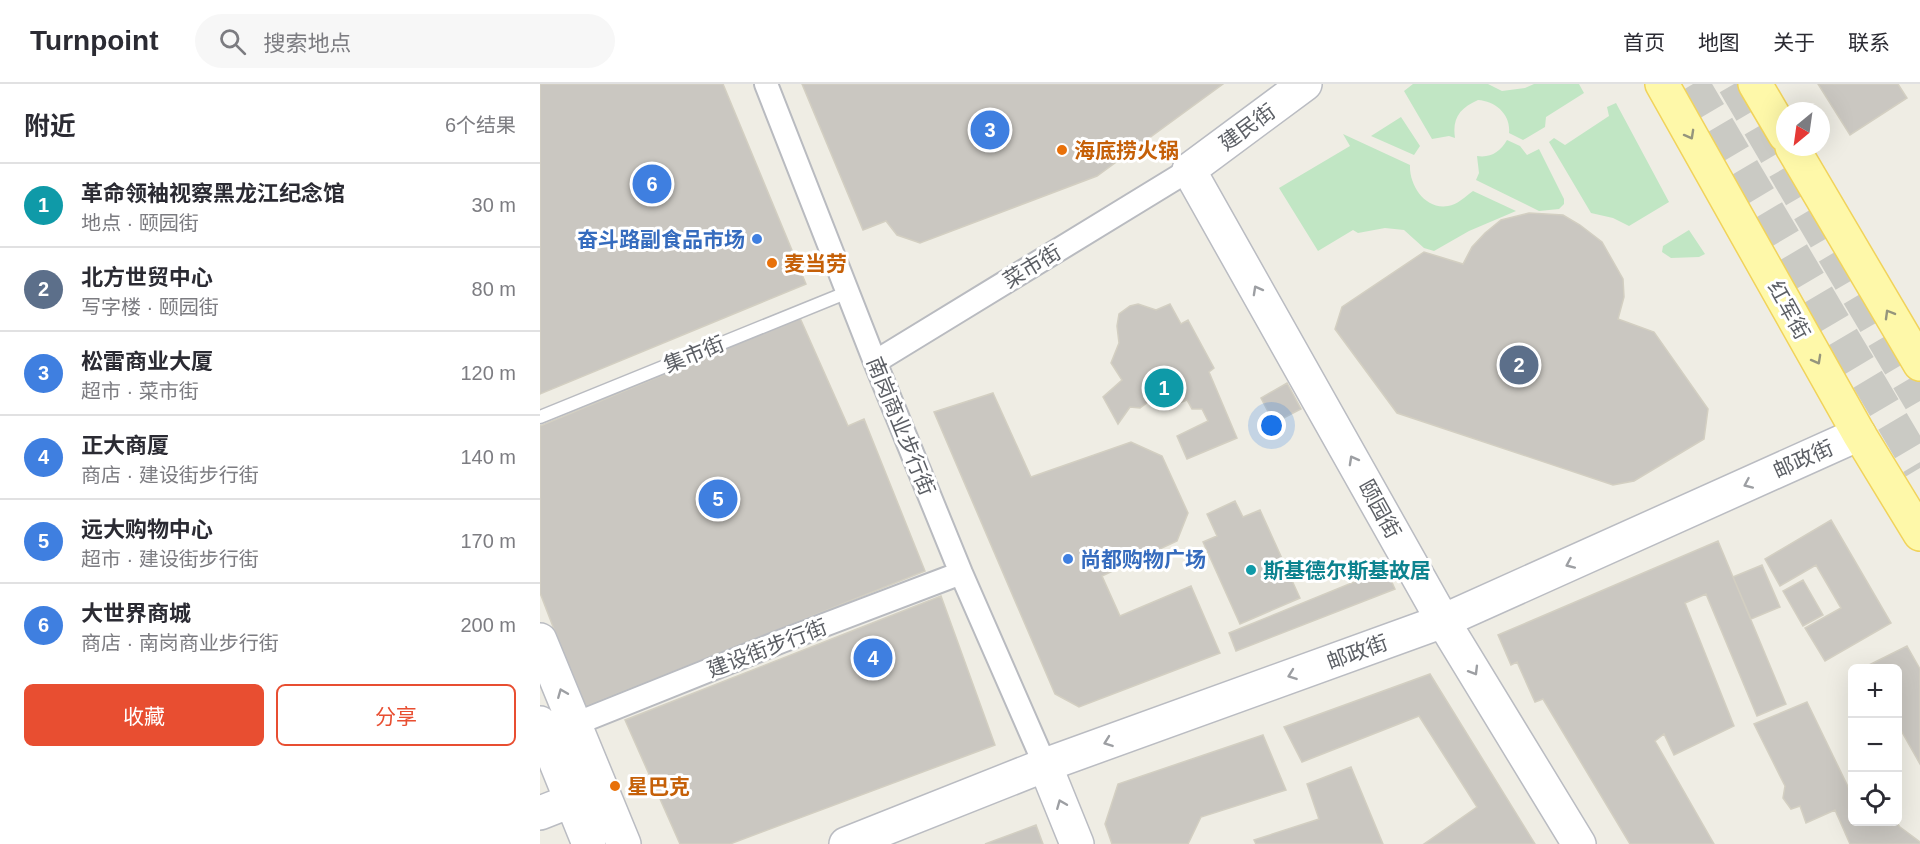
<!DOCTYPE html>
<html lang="zh">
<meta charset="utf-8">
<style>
body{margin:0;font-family:Arial,"Noto Sans SC",sans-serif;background:#f7f7f7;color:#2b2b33}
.controls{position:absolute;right:18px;bottom:18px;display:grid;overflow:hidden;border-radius:9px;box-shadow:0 6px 24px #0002}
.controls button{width:54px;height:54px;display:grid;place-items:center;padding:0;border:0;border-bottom:2px solid #e1e1e2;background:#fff;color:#2b2b33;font:30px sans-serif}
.compass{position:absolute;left:1236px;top:18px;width:54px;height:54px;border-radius:50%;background:#fff;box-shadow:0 6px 24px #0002;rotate:209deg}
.you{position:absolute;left:732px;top:342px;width:21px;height:21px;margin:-15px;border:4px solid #fff;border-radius:50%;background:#1a73e8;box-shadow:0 0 0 9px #1a73e833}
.badge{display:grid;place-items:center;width:39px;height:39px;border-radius:50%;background:#e84e31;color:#fff;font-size:20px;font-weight:700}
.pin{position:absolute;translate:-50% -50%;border:3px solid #fff;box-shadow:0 2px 6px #0006}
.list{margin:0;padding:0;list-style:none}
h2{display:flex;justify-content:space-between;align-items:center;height:78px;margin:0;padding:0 24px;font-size:26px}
h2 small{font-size:20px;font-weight:400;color:#7c7c81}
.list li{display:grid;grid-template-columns:39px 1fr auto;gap:18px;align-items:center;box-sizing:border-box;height:84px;padding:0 24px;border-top:2px solid #e1e1e2}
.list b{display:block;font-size:22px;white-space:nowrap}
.list p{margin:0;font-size:20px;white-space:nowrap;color:#7c7c81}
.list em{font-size:20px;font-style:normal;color:#7c7c81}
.actions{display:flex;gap:12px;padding:18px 24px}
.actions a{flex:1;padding:14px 0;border:2px solid #e84e31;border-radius:9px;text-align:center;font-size:21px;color:#e84e31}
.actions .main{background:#e84e31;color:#fff}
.icon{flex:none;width:33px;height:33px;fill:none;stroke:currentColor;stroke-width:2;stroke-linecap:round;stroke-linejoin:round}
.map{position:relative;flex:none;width:1380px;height:760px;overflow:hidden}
header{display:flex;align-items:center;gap:36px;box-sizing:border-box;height:84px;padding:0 30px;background:#fff;border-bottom:2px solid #e1e1e2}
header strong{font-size:28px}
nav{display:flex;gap:33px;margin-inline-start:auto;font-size:21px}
.search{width:420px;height:54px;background:#f7f7f7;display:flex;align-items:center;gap:15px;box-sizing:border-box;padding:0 21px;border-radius:33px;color:#7c7c81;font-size:22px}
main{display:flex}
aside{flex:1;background:#fff}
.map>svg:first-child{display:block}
.green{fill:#c1e6c4}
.building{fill:#cac7c1;stroke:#d3cfc2;stroke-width:1.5}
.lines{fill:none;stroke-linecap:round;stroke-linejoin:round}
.primary-tunnel{stroke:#cacac4;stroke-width:33;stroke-dasharray:33 16;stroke-linecap:butt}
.lane-casing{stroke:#b9bbc0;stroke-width:15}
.street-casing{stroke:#b9bbc0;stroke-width:26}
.secondary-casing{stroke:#babcc2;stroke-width:36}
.primary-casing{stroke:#f1d35b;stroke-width:36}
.lane{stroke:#fff;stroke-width:12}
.street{stroke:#fff;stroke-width:22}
.secondary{stroke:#fff;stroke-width:33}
.primary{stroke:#fef8a9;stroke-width:33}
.oneway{stroke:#95957d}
.oneway2{stroke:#9d9fa3}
.food-dot{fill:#e8710a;stroke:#fff;stroke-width:2}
.shop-dot{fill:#3f7fe0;stroke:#fff;stroke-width:2}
.culture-dot{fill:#0f9aa8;stroke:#fff;stroke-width:2}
.labels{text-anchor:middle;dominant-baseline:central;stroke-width:6;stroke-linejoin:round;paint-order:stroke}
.street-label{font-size:21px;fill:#5c5f65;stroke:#fff}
.food-label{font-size:21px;font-weight:bold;fill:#c56008;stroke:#fff;text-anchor:start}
.shop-label{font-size:21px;font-weight:bold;fill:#366cbe;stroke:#fff;text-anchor:end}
.culture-label{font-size:21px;font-weight:bold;fill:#0d838f;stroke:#fff;text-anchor:start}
</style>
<header>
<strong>Turnpoint</strong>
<div class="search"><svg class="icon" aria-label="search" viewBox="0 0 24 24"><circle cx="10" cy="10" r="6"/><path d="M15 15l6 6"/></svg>搜索地点</div>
<nav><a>首页</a><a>地图</a><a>关于</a><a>联系</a></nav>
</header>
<main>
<aside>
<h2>附近<small>6个结果</small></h2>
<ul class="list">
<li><span class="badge" style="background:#0f9aa8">1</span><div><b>革命领袖视察黑龙江纪念馆</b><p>地点 · 颐园街</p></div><em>30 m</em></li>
<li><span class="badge" style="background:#5c6f8a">2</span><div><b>北方世贸中心</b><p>写字楼 · 颐园街</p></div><em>80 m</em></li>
<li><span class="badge" style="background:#3f7fe0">3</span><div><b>松雷商业大厦</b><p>超市 · 菜市街</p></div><em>120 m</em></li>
<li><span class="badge" style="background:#3f7fe0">4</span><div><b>正大商厦</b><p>商店 · 建设街步行街</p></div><em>140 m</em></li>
<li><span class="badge" style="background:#3f7fe0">5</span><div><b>远大购物中心</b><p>超市 · 建设街步行街</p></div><em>170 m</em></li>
<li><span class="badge" style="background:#3f7fe0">6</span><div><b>大世界商城</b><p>商店 · 南岗商业步行街</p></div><em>200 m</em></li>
</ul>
<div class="actions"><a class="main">收藏</a><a>分享</a></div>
</aside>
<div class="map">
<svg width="1380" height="760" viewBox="0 0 1380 760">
<rect width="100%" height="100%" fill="#efede4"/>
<path class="green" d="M873,0H948L962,7L985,4L994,0H1039L1044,9L1006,33L1005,43L983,56L969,49C971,31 956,17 938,16C920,24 912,34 915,54L909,52L892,55L864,7Z
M1076,19L1129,118L1089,142L1073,134L1051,129L1009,58L1014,54L1025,61L1069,32L1067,23Z
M861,33L880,62L874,71L831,52Z
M803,50L870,81C869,101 885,126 908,122C917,121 926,112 933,107L976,127L929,147L894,167L884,164L864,146L845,144L818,149L813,146L778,167L739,104L810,62Z
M967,56L980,62L987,71L999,65L1024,115V120L1019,125L999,127L936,96L939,89L937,72C951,74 960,68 967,56Z
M1149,146L1165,170L1159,173L1131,174L1122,168L1123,162Z"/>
<path class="building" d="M0,0H183L266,200L0,310Z
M262,0H683L557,92L380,159L357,151L346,137L323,146Z
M1278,0H1358L1367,14L1310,51Z
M989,129L1023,131L1040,141L1062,158L1083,195L1084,213L1078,235L1114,248L1168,325L1164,355L1094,397L1073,401L857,329L795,245L802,223L884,168L923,180L932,163L945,149L961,136Z
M598,220L616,226L630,220L641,240L648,236L674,284L669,288L697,354L647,375L637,352L668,337L662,325H652L647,316L634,321L622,322L616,312L600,324L590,323L578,340L563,313L582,296L571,279L579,259L577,242L579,230L590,222Z
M260,234L308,342L324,335L385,487L44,623L0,509V342Z
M747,299L761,325L734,339L721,314Z
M453,309L491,393L591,358L622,372L648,429L637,457L562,492L580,532L651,502L680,569L539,623L515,610L394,328Z
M695,417L703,433L720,426L760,514L700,540L663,458L677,452L667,430Z
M1291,436L1351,539L1285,577L1265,544L1301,524L1276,481L1240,502L1225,475Z
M1178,457L1246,620L1217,632L1166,510L1145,519L1194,642L1134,671L1124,650L1115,657L1174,760H1090L1003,615L995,618L977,578L971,581L958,551Z
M1222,481L1240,523L1211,535L1193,493Z
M846,485L855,505L696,567L689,549Z
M1263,496L1283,531L1263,542L1243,507Z
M401,512L455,661L190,760H140L85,636Z
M1367,562L1380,585V680L1358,641V584L1325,583Z
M890,590L995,760H884L937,723L879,632L762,678L744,643Z
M1267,618L1312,711V738H1356L1360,743L1380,758V760H1310L1295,726L1266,739L1260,722L1251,725L1243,714L1245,702L1214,640Z
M723,651L746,706L661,733L648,760H572L565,740L578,700Z
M811,683L843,760H716L714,756L779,735L767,700Z
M496,741L503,760H445Z"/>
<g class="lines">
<path class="primary-tunnel" d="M1153,0L1380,384
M1194,0L1380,317"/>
<defs>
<path id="lane" d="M0,333L308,208"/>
<path id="street" d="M226,0L335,278L421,489L505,681
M335,278L649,86
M35,640L242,557L421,489"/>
<path id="secondary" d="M765,0L649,86L903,537L1039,760
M0,556L84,760
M0,639L49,760
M505,681L537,760
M0,729L51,709
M306,760L505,681L903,537L1319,350"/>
<path id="primary" d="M1122,0L1319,350L1380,450
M1215,0L1245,51
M1252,63L1380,280"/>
</defs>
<use href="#lane" class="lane-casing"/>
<use href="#street" class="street-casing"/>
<use href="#secondary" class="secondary-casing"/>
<use href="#primary" class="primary-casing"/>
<use href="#lane" class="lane"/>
<use href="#street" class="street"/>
<use href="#secondary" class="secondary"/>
<use href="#primary" class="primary"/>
</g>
<defs><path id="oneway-chevron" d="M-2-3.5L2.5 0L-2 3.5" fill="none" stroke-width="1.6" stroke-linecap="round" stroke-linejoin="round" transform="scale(1.5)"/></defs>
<g class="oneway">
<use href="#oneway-chevron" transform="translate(1150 51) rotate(61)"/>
<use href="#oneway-chevron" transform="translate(1349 230) rotate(-120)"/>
<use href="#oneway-chevron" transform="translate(1277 276) rotate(61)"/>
</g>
<g class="oneway2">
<use href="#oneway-chevron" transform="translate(717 206) rotate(-119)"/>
<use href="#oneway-chevron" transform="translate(813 376) rotate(-119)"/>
<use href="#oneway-chevron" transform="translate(1208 400) rotate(156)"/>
<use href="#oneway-chevron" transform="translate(1030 480) rotate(156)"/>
<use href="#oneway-chevron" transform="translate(934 587) rotate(59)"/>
<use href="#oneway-chevron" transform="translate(752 591) rotate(160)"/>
<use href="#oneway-chevron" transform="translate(22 609) rotate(-112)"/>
<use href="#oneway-chevron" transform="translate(568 658) rotate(160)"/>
<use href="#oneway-chevron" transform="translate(521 720) rotate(-112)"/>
</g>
<g class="food-dot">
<circle cx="522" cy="66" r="6"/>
<circle cx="232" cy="179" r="6"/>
<circle cx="75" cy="702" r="6"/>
</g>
<g class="shop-dot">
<circle cx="217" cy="155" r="6"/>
<circle cx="528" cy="475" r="6"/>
</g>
<circle class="culture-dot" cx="711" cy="486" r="6"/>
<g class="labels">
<g class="street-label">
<text transform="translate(707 43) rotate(-36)">建民街</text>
<text transform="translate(492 182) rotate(-31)">菜市街</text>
<text transform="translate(1249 226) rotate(61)">红军街</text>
<text transform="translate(154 270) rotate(-22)">集市街</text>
<text transform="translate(361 342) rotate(68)">南岗商业步行街</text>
<text transform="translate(1263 375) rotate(-24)">邮政街</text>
<text transform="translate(840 425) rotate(61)">颐园街</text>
<text transform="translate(227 564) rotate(-21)">建设街步行街</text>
<text transform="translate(817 568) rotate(-20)">邮政街</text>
</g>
<g class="food-label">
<text x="534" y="66">海底捞火锅</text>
<text x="244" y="179">麦当劳</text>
<text x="87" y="702">星巴克</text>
</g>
<g class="shop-label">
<text x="205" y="155">奋斗路副食品市场</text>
<text x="540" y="475" text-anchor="start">尚都购物广场</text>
</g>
<g class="culture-label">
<text x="723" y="486">斯基德尔斯基故居</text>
</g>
</g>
</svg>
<div class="controls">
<button>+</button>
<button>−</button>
<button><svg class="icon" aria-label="locate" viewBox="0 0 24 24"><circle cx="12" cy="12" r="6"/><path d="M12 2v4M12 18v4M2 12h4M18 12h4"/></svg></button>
</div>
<svg class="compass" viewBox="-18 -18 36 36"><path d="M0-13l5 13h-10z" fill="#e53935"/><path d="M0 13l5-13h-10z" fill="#7c7c81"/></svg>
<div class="you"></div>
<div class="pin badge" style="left:624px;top:304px;background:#0f9aa8">1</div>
<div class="pin badge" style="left:979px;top:281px;background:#5c6f8a">2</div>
<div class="pin badge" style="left:450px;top:46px;background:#3f7fe0">3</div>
<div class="pin badge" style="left:333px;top:574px;background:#3f7fe0">4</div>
<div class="pin badge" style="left:178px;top:415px;background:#3f7fe0">5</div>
<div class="pin badge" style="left:112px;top:100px;background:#3f7fe0">6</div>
</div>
</main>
